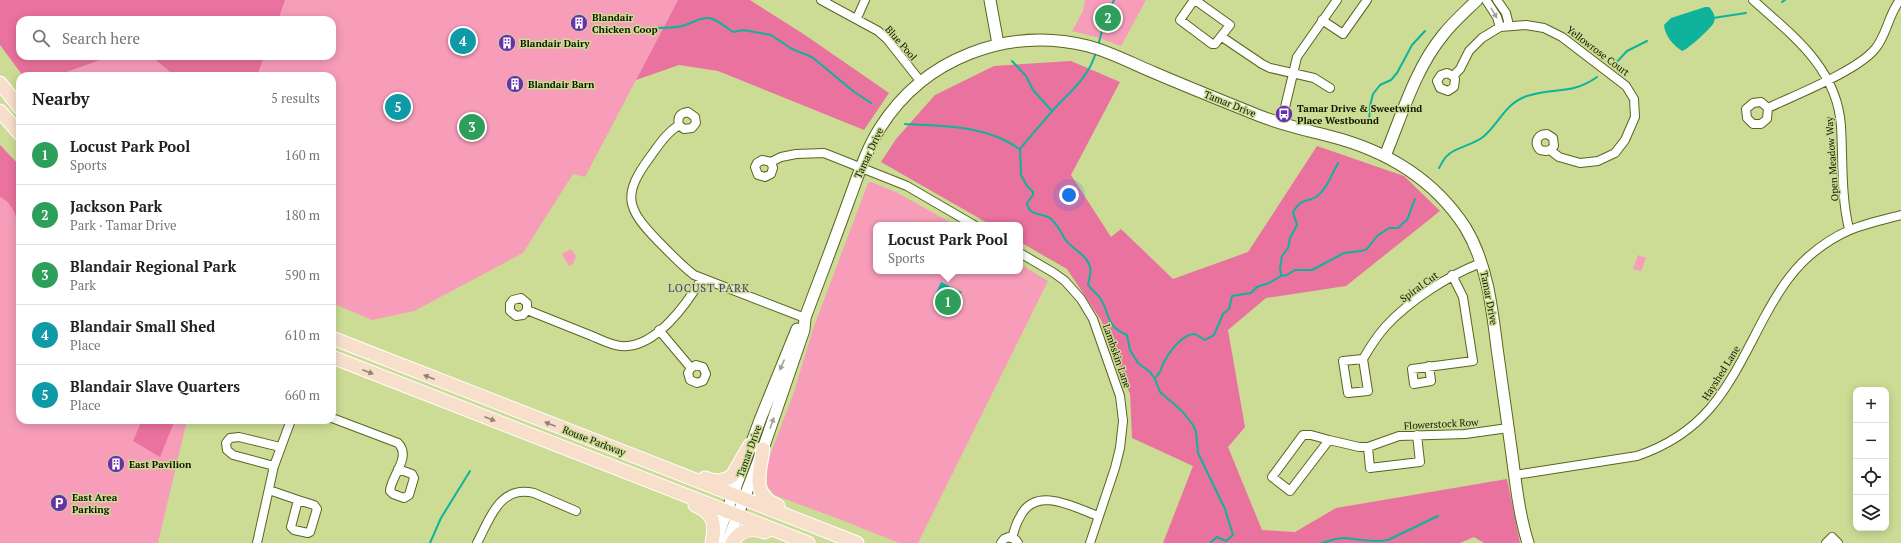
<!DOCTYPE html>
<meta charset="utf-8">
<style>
body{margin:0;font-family:"PT Serif",serif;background:#f2f2f2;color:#222}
.controls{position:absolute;right:12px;bottom:12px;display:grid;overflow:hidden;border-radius:8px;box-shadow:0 2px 10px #0003}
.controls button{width:36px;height:36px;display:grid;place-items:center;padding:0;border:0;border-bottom:1px solid #e0e0e0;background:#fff;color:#222;font:20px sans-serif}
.you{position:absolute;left:1069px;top:195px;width:14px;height:14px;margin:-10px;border:3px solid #fff;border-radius:50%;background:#1a73e8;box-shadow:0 0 0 6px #1a73e833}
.badge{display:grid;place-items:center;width:26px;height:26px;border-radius:50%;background:#b45309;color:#fff;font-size:13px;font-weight:700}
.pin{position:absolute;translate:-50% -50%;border:2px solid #fff;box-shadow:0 1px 4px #0006}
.popup{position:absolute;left:873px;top:222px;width:150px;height:52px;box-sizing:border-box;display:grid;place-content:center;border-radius:8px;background:#fff;filter:drop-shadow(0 1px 3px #0005);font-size:13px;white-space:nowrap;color:#767676}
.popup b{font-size:15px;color:#222}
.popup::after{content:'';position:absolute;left:50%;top:100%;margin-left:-8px;border:8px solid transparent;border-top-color:#fff}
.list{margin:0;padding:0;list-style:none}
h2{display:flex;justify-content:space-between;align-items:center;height:52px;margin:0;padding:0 16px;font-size:17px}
h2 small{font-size:13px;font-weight:400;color:#767676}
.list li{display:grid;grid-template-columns:26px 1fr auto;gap:12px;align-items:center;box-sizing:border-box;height:60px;padding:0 16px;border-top:1px solid #e0e0e0}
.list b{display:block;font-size:15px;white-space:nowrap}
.list p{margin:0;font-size:13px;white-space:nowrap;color:#767676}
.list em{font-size:13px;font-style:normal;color:#767676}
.icon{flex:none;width:22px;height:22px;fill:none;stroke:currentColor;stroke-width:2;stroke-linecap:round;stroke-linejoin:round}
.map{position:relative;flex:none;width:1901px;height:543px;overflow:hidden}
.search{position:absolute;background:#fff;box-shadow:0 2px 10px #0003;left:16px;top:16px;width:320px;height:44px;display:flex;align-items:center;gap:10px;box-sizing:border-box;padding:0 14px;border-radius:12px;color:#767676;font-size:15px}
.panel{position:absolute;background:#fff;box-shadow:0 2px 10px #0003;left:16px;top:72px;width:320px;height:352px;border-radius:12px}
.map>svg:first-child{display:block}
.green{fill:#f79dba}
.forest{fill:#ea729e}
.water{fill:#0fb39c}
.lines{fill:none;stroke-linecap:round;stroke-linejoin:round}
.stream{stroke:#0fb39c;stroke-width:2}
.street-casing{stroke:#59651f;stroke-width:10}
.secondary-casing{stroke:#59651f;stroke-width:13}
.primary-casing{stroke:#fff;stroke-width:15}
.street{stroke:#fff;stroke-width:8}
.secondary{stroke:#fff;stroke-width:11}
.primary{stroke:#f8dfcb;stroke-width:13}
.oneway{fill:#9fa199}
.oneway2{fill:#8f8470}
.labels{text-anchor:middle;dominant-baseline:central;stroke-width:3;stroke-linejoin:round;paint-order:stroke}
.poi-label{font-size:10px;font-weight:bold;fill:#0f1400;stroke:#ccdc94;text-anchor:start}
.street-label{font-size:10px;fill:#0f1400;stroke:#ccdc94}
.neighbourhood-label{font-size:11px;letter-spacing:1px;fill:#4d3672;stroke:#ccdc94}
</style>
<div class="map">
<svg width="1901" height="543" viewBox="0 0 1901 543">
<rect width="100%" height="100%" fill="#ccdc94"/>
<path class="green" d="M0,0H678L585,177L573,174L523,253L414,311L372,320L332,303V76H37L21,56H332V20H20Z
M1085,0H1146L1121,46L1096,37L1072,31L1083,11Z
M0,175L20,196V420H187L158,543H0Z
M871,182L896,192L955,225H876V271H1020V264L1048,281L918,543H899L839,519L774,495L767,485V463L793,395L813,329L868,183Z
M571,249L576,256L573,264L569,266L562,254Z
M1638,255L1646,258L1641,271L1633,269Z"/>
<path class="forest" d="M0,0H285L278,20H20V56H122L103,59L55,76H23L0,45Z
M678,0H750L805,35L889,93L864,130L718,71L679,65L636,80Z
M151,56H264L257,76H175Z
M1071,61L1120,82L1071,175L1111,237L1121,229L1173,279L1248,252L1317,146L1404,176L1440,211L1346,286L1266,298L1228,330L1245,427L1228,447L1262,530L1295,532L1336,508L1507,479L1520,543H1484L1474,537L1460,543H1163L1193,466L1132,438L1130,394L1101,320L1067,269L1020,242V225H991L881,162L896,139L935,95L994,66Z
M0,145L20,166V235C17,220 15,204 0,197Z
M142,420H175L160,457L133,441Z"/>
<path class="water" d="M1705,7H1709C1713,11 1716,16 1714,22C1713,27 1687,50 1682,51C1673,45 1665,36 1664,25L1671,18Z
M941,282L962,292L950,317L944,314L946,305L933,299Z"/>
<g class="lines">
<path class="stream" d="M1782,2L1785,0
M1713,18L1746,13
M654,28C663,28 674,28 682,26C692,24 703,14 715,20C721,23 727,28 733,32L743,30L771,35L792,49L812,57L853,91L871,103
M1098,46L1105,19L1114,0
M1096,52C1089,77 1071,91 1054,109C1043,122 1031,135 1020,149L1021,175L1027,186L1033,192V195L1027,203C1029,217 1042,212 1051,219C1057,224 1061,232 1065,239C1072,250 1094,257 1090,275C1090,278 1089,280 1088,284C1091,290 1097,293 1100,298C1111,314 1104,325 1127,335L1130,350L1138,363L1150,372L1155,379L1160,392L1182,411L1193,425L1196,432L1198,453L1225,509L1233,535L1226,541L1217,537L1210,543
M1012,61L1026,76L1033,90L1052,111
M1614,65L1627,51L1647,41
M1369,122L1370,106L1373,94L1380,85L1391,80L1397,73L1412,45L1425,31
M905,124C938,126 975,125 1006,141C1010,143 1015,146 1019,149
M1439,168C1442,163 1444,158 1448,155C1454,148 1473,145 1483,137C1499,124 1505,103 1527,96C1554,87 1572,95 1597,77
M1281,275L1280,268L1282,256L1288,248L1290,238L1297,225L1293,212C1304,196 1304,204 1316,197C1327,189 1332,174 1338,163
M1155,378C1161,373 1161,368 1164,362C1170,351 1182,334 1195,334L1205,340L1214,335L1223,314L1229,309L1232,296L1251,293L1257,287L1269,283L1281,276L1287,275L1295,270H1312L1344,253L1361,251L1367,249L1377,236L1389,228H1398L1402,224L1407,220L1415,199
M430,543L441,518L470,471
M1322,543C1329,541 1336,538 1344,538C1359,539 1372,543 1388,540L1438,516"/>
<defs>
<path id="street" d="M821,0L878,31L887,39L921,82
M1194,0L1180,20L1212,44H1215L1230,25L1195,0
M1486,0L1497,17L1500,27
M1497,0L1506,13L1509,25
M1753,0C1792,35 1837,68 1841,126C1843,161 1841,196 1849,229
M857,18L865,0
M1322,20L1343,34L1367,0
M1222,37L1262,64L1270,68L1314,78L1330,88
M1453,76L1447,73L1441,75L1437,81L1440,88L1448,91L1454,87L1455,79L1453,76L1460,69L1469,51L1482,38L1500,27L1526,25L1544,28L1562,37L1626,86L1634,99L1635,117L1625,140L1615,153L1598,161L1580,163L1559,157L1550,150L1546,151L1540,150C1533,142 1538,134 1547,134L1553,138L1554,146L1550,150
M1768,108L1767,119L1761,124H1753L1747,118L1746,109L1753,103L1761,102L1768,108C1795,95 1857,71 1875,49C1887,35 1888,15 1900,0
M1281,124L1297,57L1337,0
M679,125L684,129L692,128L696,123L695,117L688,112C680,113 677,117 679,125C666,133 659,145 650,157C622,195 626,208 658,241C670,253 681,265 694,275L805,318
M771,162L773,168L771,174L765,177L758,175L755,167L757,163L762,160L771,162L781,157L796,154L824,153L907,186L974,225
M1020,253L1054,273L1065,281L1081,299L1093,319L1120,396L1123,421L1120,448L1115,468L1090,543
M527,310L523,315L516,316L510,311V304L513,300L521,298L527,303V310C547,318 567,326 587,334C598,338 609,345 621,346C655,349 687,304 702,278
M659,330L691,368L688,373L690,380L697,383L703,381L706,374L703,367L696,365L691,368
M1363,359L1343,361L1348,393L1368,391L1363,359C1370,347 1377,336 1386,326C1409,301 1449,275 1481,263
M1429,366L1431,381L1414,384L1412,369L1473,361L1463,297L1452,275
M332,418L398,443C412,457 391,476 390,491L393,494L404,498L409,495L414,478L412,474L398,469
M1329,440L1311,435H1303L1272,477L1290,491L1329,440L1359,447H1368L1399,436L1465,434L1508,428
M1368,447L1370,468L1420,462L1417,435
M274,466L233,455L227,450L226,443L230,438L239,437L280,447
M1515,475L1637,456C1711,431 1730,382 1764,318C1776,296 1789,274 1808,257C1840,229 1862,225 1901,215
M269,490L298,500L291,527L294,530L308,533L310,532L317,509L314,505L298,500
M1012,538C1014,531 1016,523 1020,517C1035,485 1074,507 1098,516
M257,543L274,466L291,420
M477,543C490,519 499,485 534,493L576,511
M1001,543L1004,539L1009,537L1016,540L1018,543
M1826,543L1832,537L1838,543"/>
<path id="secondary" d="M990,0L998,44
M1385,156C1402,115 1415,69 1443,35C1453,22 1466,11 1477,0
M716,541L760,420L797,329
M727,543L763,449L804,330L805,318C820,278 835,239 849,200C858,176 866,150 880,128C924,58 1008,26 1088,46C1111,52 1133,64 1155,73C1190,88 1225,102 1260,116C1283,125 1306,130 1329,136C1385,150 1433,178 1465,227C1487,263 1492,307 1497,348C1502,383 1507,419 1512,455C1516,485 1519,514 1528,543"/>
<path id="primary" d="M0,83L20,108
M0,111L20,134
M332,338L857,543
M332,357L808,543
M763,449C760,473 750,494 778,506
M705,478C715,482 723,482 732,476L750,445
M695,505C714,513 716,524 712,543
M732,543C739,530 752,527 765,532"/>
</defs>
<use href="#street" class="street-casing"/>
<use href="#secondary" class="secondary-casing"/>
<use href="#primary" class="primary-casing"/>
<use href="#street" class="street"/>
<use href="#secondary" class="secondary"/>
<use href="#primary" class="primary"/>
</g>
<defs><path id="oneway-solid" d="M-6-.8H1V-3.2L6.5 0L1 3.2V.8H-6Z"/></defs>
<g class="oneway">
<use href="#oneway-solid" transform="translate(1494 13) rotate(60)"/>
<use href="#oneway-solid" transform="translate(782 365) rotate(114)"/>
<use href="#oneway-solid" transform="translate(772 423) rotate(-71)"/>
</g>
<g class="oneway2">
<use href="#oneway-solid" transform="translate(368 372) rotate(21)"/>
<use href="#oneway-solid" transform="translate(429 377) rotate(-159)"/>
<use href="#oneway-solid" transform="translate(490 419) rotate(21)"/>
<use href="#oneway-solid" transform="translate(550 424) rotate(-159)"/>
</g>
<defs>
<symbol id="building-disc" viewBox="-11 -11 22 22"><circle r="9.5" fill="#6632aa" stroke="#ccdc94"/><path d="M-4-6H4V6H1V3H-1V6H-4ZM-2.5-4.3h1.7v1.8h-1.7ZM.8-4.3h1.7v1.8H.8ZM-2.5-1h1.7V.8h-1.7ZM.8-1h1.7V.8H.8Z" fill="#fff"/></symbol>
<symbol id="bus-disc" viewBox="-11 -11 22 22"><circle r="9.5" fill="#6632aa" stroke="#ccdc94"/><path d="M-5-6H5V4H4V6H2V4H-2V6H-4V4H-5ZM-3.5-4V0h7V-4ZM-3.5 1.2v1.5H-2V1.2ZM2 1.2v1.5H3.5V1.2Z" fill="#fff"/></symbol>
<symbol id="parking-disc" viewBox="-11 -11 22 22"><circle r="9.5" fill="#6632aa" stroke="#ccdc94"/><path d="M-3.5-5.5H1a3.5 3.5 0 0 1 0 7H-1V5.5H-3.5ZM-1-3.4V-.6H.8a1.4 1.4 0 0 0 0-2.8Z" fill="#fff"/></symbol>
</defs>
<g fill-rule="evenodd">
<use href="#building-disc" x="569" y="13" width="20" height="20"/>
<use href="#building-disc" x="497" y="33" width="20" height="20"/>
<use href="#building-disc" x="505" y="74" width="20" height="20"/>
<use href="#bus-disc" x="1274" y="104" width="20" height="20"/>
<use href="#building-disc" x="106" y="454" width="20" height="20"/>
<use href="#parking-disc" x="49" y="493" width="20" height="20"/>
</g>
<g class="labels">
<g class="poi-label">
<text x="592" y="17">Blandair<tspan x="592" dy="12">Chicken Coop</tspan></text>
<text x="520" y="43">Blandair Dairy</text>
<text x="528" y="84">Blandair Barn</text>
<text x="1297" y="108">Tamar Drive &amp; Sweetwind<tspan x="1297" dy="12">Place Westbound</tspan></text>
<text x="129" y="464">East Pavilion</text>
<text x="72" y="497">East Area<tspan x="72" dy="12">Parking</tspan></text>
</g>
<g class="street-label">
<text transform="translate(901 43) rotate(49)">Blue Pool</text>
<text transform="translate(1598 51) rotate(37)">Yellowrose Court</text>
<text transform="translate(1230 104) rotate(22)">Tamar Drive</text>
<text transform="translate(869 153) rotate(-65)">Tamar Drive</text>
<text transform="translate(1832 159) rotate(-94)">Open Meadow Way</text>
<text transform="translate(1419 287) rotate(-36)">Spiral Cut</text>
<text transform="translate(1489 298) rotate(79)">Tamar Drive</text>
<text transform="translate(1117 356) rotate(71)">Lambskin Lane</text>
<text transform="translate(1721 373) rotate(-58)">Hayshed Lane</text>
<text transform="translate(1441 424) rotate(-3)">Flowerstock Row</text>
<text transform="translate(594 441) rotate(21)">Rouse Parkway</text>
<text transform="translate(749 451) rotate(-70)">Tamar Drive</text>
</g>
<g class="neighbourhood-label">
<text x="709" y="288">LOCUST PARK</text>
</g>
</g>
</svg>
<div class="controls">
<button>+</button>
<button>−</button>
<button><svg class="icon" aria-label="locate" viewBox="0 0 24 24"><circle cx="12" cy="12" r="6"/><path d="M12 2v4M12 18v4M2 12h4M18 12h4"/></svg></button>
<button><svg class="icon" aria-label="layers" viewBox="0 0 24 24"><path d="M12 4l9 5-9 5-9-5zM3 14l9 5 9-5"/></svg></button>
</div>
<div class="you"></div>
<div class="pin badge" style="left:948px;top:302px;background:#2e9e5b">1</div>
<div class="popup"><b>Locust Park Pool</b>Sports</div>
<div class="pin badge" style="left:1108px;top:18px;background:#2e9e5b">2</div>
<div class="pin badge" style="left:472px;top:127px;background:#2e9e5b">3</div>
<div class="pin badge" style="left:463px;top:41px;background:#0f9aa8">4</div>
<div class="pin badge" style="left:398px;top:107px;background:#0f9aa8">5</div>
<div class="search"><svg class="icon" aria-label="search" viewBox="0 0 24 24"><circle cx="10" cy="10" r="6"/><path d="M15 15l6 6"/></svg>Search here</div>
<section class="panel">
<h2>Nearby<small>5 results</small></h2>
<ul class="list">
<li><span class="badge" style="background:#2e9e5b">1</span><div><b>Locust Park Pool</b><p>Sports</p></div><em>160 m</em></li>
<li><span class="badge" style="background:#2e9e5b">2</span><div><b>Jackson Park</b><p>Park · Tamar Drive</p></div><em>180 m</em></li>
<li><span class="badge" style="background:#2e9e5b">3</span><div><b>Blandair Regional Park</b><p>Park</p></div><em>590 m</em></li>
<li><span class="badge" style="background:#0f9aa8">4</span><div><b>Blandair Small Shed</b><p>Place</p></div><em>610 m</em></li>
<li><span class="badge" style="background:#0f9aa8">5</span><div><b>Blandair Slave Quarters</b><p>Place</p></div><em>660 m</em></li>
</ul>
</section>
</div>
